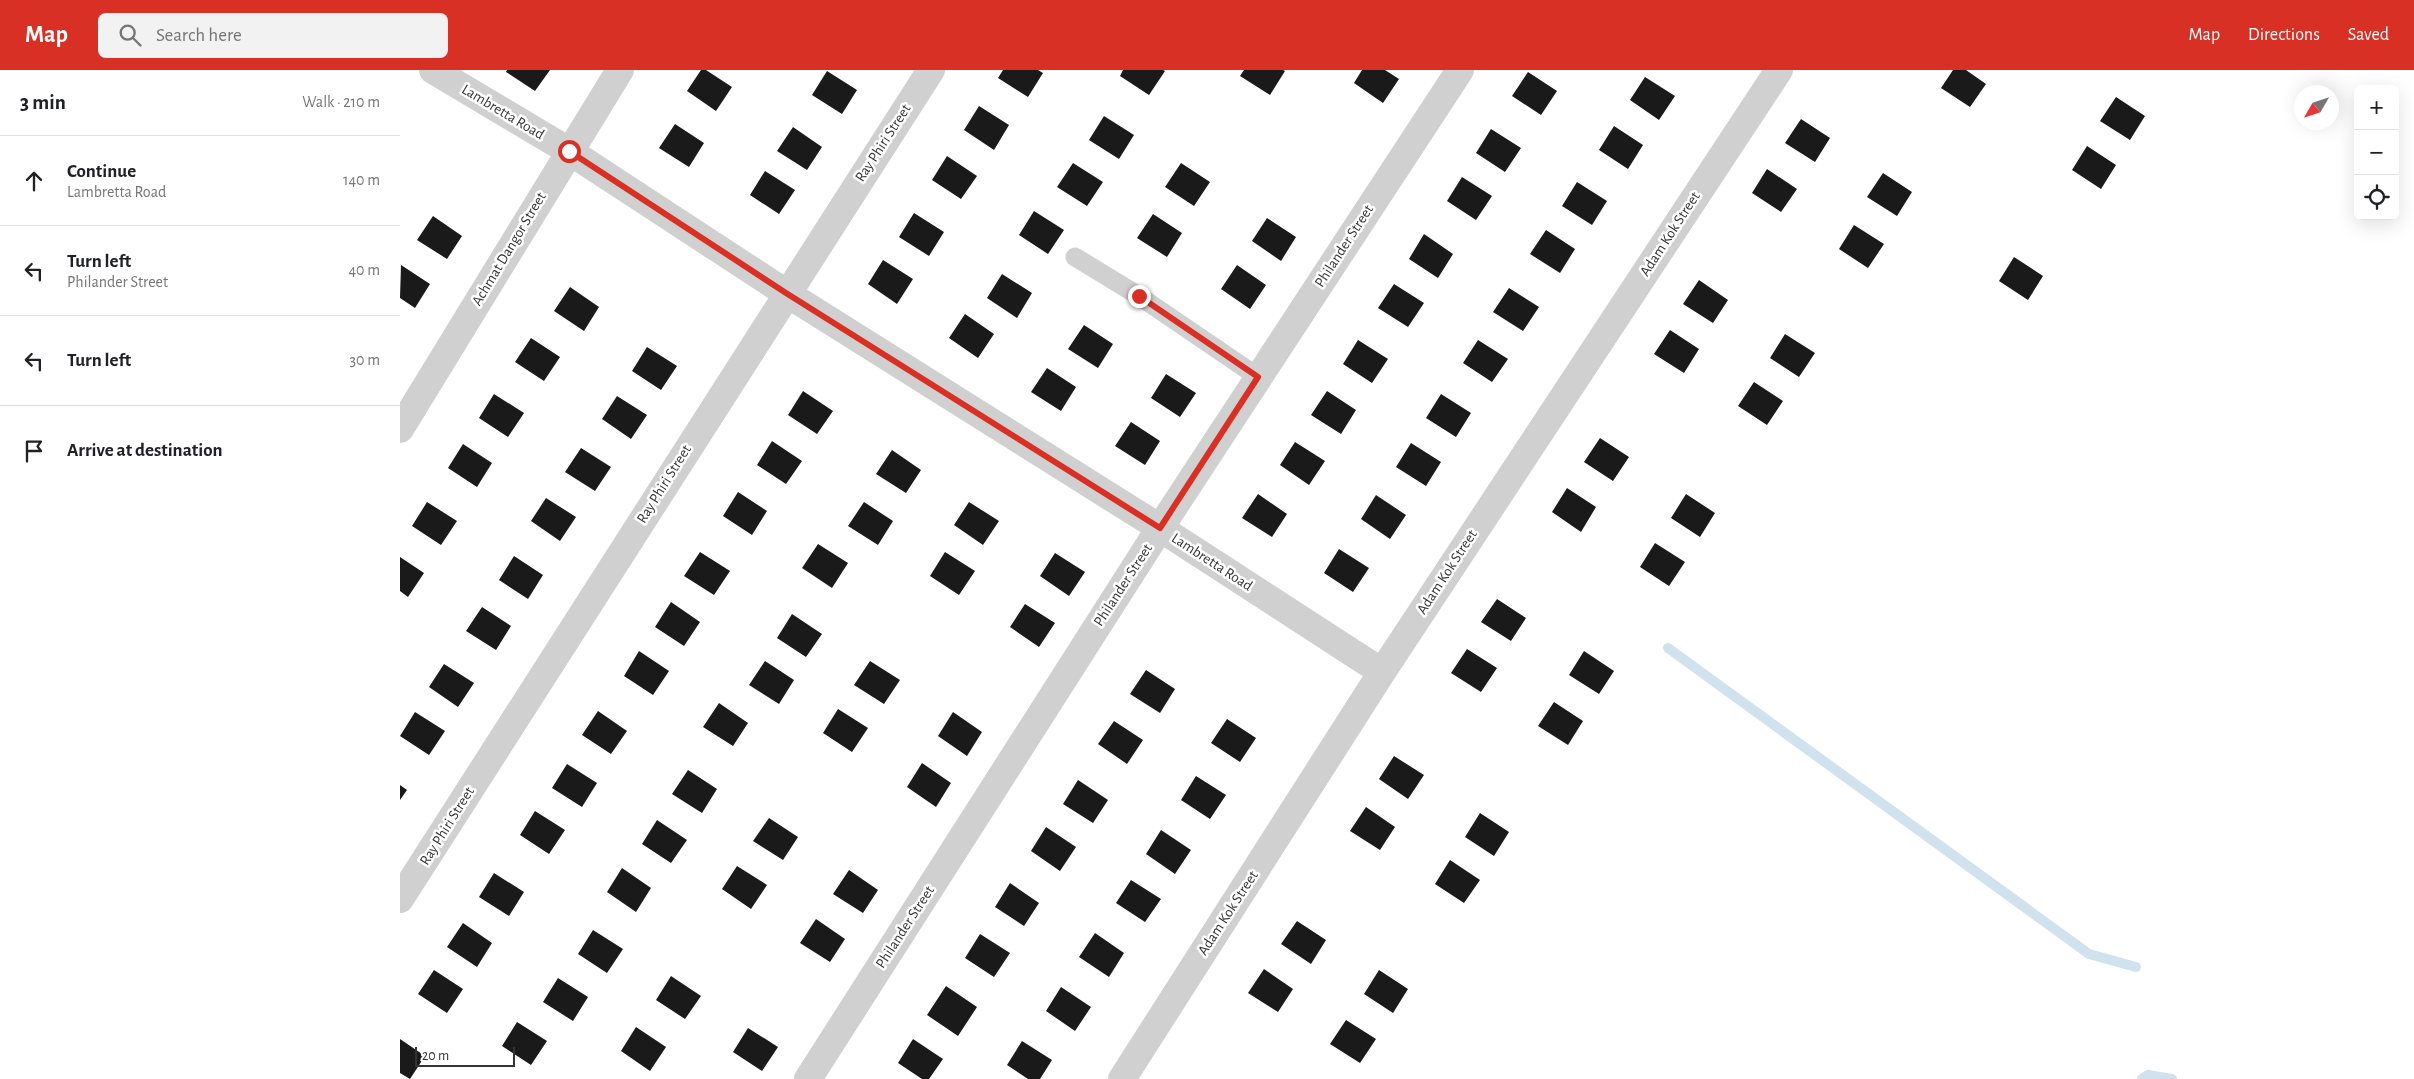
<!DOCTYPE html>
<meta charset="utf-8">
<style>
body{margin:0;font-family:"Alegreya Sans",sans-serif;background:#f2f2f2;color:#202124}
.controls{position:absolute;right:15px;top:15px;display:grid;overflow:hidden;border-radius:8px;box-shadow:0 5px 20px #0002}
.controls button{width:45px;height:45px;display:grid;place-items:center;padding:0;border:0;border-bottom:1px solid #e0e0e0;background:#fff;color:#202124;font:25px sans-serif}
.compass{position:absolute;left:1894px;top:15px;width:45px;height:45px;border-radius:50%;background:#fff;box-shadow:0 5px 20px #0002;rotate:231deg}
.scale{position:absolute;left:15px;bottom:12px;width:100px;box-sizing:border-box;padding-left:5px;border:2px solid #333;border-top:0;font-size:14px;line-height:18px;white-space:nowrap;color:#333;-webkit-text-stroke:4px #fff;paint-order:stroke}
.stop{position:absolute;width:15px;height:15px;margin:-11px;border:4px solid #d93025;border-radius:50%;background:#fff}
.stop.end{background:#d93025;border-color:#fff;box-shadow:0 1px 5px #0008}
.list{margin:0;padding:0;list-style:none}
h2{display:flex;justify-content:space-between;align-items:center;height:65px;margin:0;padding:0 20px;font-size:21px}
h2 small{font-size:16px;font-weight:400;color:#757577}
.list li{display:grid;grid-template-columns:32px 1fr auto;gap:15px;align-items:center;box-sizing:border-box;height:90px;padding:0 20px;border-top:1px solid #e0e0e0}
.list b{display:block;font-size:19px;white-space:nowrap}
.list p{margin:0;font-size:16px;white-space:nowrap;color:#757577}
.list em{font-size:16px;font-style:normal;color:#757577}
.icon{flex:none;width:28px;height:28px;fill:none;stroke:currentColor;stroke-width:2;stroke-linecap:round;stroke-linejoin:round}
.map{position:relative;flex:none;width:2014px;height:1009px;overflow:hidden}
header{display:flex;align-items:center;gap:30px;box-sizing:border-box;height:70px;padding:0 25px;background:#d93025;color:#fff}
header strong{font-size:24px}
nav{display:flex;gap:28px;margin-inline-start:auto;font-size:18px}
.search{width:350px;height:45px;background:#f2f2f2;display:flex;align-items:center;gap:12px;box-sizing:border-box;padding:0 18px;border-radius:8px;color:#757577;font-size:19px}
main{display:flex}
aside{flex:1;background:#fff}
.map>svg:first-child{display:block}
.lines{fill:none;stroke-linecap:round;stroke-linejoin:round}
.stream{stroke:#cfe2ee;stroke-width:10}
.building{fill:#1a1a1a}
.lane{stroke:#d0d0d0;stroke-width:19}
.street{stroke:#d0d0d0;stroke-width:28}
.route{stroke:#d93025;stroke-width:6}
.labels{text-anchor:middle;dominant-baseline:central;stroke-width:5;stroke-linejoin:round;paint-order:stroke}
.street-label{font-size:15px;fill:#333;stroke:#fff}
</style>
<header>
<strong>Map</strong>
<div class="search"><svg class="icon" aria-label="search" viewBox="0 0 24 24"><circle cx="10" cy="10" r="6"/><path d="M15 15l6 6"/></svg>Search here</div>
<nav><a>Map</a><a>Directions</a><a>Saved</a></nav>
</header>
<main>
<aside>
<h2>3 min<small>Walk · 210 m</small></h2>
<ul class="list">
<li><svg class="icon" aria-label="ahead" viewBox="0 0 24 24"><path d="M12 20V5M6 11l6-6 6 6"/></svg><div><b>Continue</b><p>Lambretta Road</p></div><em>140 m</em></li>
<li><svg class="icon" aria-label="left" viewBox="0 0 24 24"><path d="M17 20v-9H6M10 6l-5 5 5 5"/></svg><div><b>Turn left</b><p>Philander Street</p></div><em>40 m</em></li>
<li><svg class="icon" aria-label="left" viewBox="0 0 24 24"><path d="M17 20v-9H6M10 6l-5 5 5 5"/></svg><div><b>Turn left</b></div><em>30 m</em></li>
<li><svg class="icon" aria-label="arrive" viewBox="0 0 24 24"><path d="M6 21V4h12l-3 4 3 4H6"/></svg><div><b>Arrive at destination</b></div></li>
</ul>
</aside>
<div class="map">
<svg width="2014" height="1009" viewBox="0 0 2014 1009">
<rect width="100%" height="100%" fill="#fff"/>
<g class="lines">
<path class="stream" d="M1268,578L1689,884L1736,897
M1742,1009L1748,1005L1772,1009"/>
</g>
<path class="building" d="M107,0H150L135,21L106,2Z
M301,0H306L332,17L316,41L287,21Z
M603,0H638L643,3L628,27L598,8Z
M723,0H763L765,1L749,25L720,6Z
M844,0H883L885,1L870,25L840,6Z
M962,0H985L999,9L983,33L954,13Z
M1553,0H1566L1586,14L1570,37L1541,18Z
M427,1L457,20L442,44L412,25Z
M1128,2L1157,21L1141,45L1112,26Z
M1245,7L1275,26L1259,50L1230,30Z
M1716,27L1745,46L1730,70L1700,51Z
M579,36L609,55L594,80L564,60Z
M704,46L734,65L719,89L689,70Z
M1401,49L1430,68L1415,92L1385,73Z
M275,54L304,73L289,97L259,78Z
M1214,56L1243,75L1228,99L1199,80Z
M393,57L422,77L407,100L377,81Z
M1091,59L1121,78L1105,102L1076,83Z
M1687,76L1716,95L1701,119L1672,100Z
M547,86L577,106L561,129L532,110Z
M673,93L703,112L687,136L657,117Z
M781,93L810,112L794,136L765,117Z
M1367,99L1397,119L1381,142L1352,123Z
M365,101L395,120L379,144L350,125Z
M1483,103L1512,122L1497,146L1467,127Z
M1062,107L1092,126L1076,150L1047,131Z
M1177,112L1207,131L1192,155L1162,136Z
M634,141L664,160L648,184L619,165Z
M514,143L544,162L529,186L499,167Z
M753,144L782,163L767,187L737,168Z
M33,146L62,166L47,189L17,170Z
M867,148L896,167L881,191L852,171Z
M1454,155L1484,174L1468,198L1439,179Z
M1146,160L1175,179L1160,203L1130,184Z
M1024,164L1053,184L1038,208L1009,189Z
M1614,187L1643,206L1628,230L1599,211Z
M483,190L513,209L497,234L468,214Z
M1,195L30,214L15,238L0,228Z
M837,195L866,215L850,239L821,219Z
M602,204L632,223L617,248L587,228Z
M1299,210L1328,230L1313,253L1283,234Z
M994,214L1024,233L1008,257L978,238Z
M170,217L199,237L184,261L154,241Z
M1109,218L1139,237L1123,261L1093,242Z
M565,244L594,264L578,288L549,268Z
M684,255L713,274L698,298L668,279Z
M1270,260L1299,279L1284,303L1254,284Z
M1385,264L1415,283L1399,307L1370,288Z
M131,268L160,287L144,311L115,292Z
M958,270L988,289L972,313L943,294Z
M1078,270L1108,289L1092,312L1063,293Z
M247,277L277,296L261,320L232,301Z
M647,298L676,317L661,341L631,322Z
M766,304L796,323L780,347L751,328Z
M1354,312L1383,331L1367,355L1338,336Z
M403,321L433,341L417,364L388,345Z
M927,321L956,340L941,364L911,345Z
M94,324L124,343L108,367L79,348Z
M1041,324L1071,343L1056,367L1026,348Z
M217,326L247,345L231,369L202,349Z
M731,352L760,371L745,395L715,376Z
M1200,368L1229,387L1213,411L1184,392Z
M372,371L402,391L386,414L357,395Z
M895,372L925,391L909,415L880,395Z
M1011,373L1041,392L1026,416L996,397Z
M63,374L92,393L77,417L48,398Z
M181,378L211,397L195,421L165,402Z
M492,380L521,400L506,423L476,404Z
M1167,418L1196,437L1181,462L1152,442Z
M338,422L367,441L352,465L323,446Z
M858,424L887,444L872,467L842,448Z
M1286,424L1315,443L1300,467L1271,448Z
M976,425L1006,445L990,469L961,449Z
M146,428L176,447L160,471L131,451Z
M27,432L57,451L41,475L12,456Z
M464,432L493,451L478,475L448,456Z
M569,432L599,451L583,475L554,455Z
M1255,473L1285,492L1269,516L1240,497Z
M418,474L448,493L432,518L402,498Z
M939,479L969,498L953,522L924,503Z
M300,482L330,501L314,525L284,506Z
M545,482L575,501L559,525L530,506Z
M655,483L685,502L669,526L640,506Z
M114,486L143,505L128,529L99,510Z
M0,487L24,503L8,527L0,521Z
M1097,529L1126,548L1111,571L1081,552Z
M271,532L300,552L284,576L255,557Z
M625,534L655,553L639,577L610,557Z
M82,537L111,556L96,580L66,561Z
M392,544L422,564L406,587L377,568Z
M1067,579L1097,598L1081,622L1051,603Z
M239,581L269,601L253,625L224,606Z
M1184,581L1214,601L1199,624L1169,605Z
M365,591L394,610L379,634L349,615Z
M470,591L500,610L484,634L454,615Z
M44,594L74,613L58,637L29,617Z
M746,600L775,619L760,643L730,624Z
M1154,632L1183,651L1168,675L1138,656Z
M319,633L348,653L333,676L303,657Z
M438,639L468,658L452,682L423,663Z
M198,641L227,661L211,684L182,665Z
M15,642L45,661L29,685L0,666Z
M553,642L582,662L567,686L538,666Z
M827,649L856,668L840,692L811,673Z
M714,651L743,670L727,694L698,674Z
M994,686L1024,705L1008,729L979,709Z
M522,693L551,713L536,737L507,717Z
M167,694L197,713L182,737L152,718Z
M288,700L317,719L302,743L272,724Z
M796,706L826,725L810,749L781,730Z
M678,710L708,730L693,753L663,734Z
M0,715L7,720L0,730Z
M966,737L995,757L980,780L950,761Z
M135,741L165,760L149,784L120,765Z
M1080,743L1109,762L1094,786L1065,767Z
M369,748L398,767L383,790L353,771Z
M257,750L287,770L271,793L242,774Z
M646,757L676,777L660,801L631,781Z
M761,760L791,780L775,804L746,784Z
M1050,790L1080,810L1064,833L1035,814Z
M337,796L367,815L351,839L322,819Z
M222,798L251,818L236,842L207,822Z
M449,800L478,820L463,843L433,824Z
M94,803L124,822L109,846L79,827Z
M731,810L761,829L745,852L716,833Z
M610,813L639,833L624,856L595,837Z
M416,849L445,869L430,892L400,873Z
M897,851L926,870L911,894L881,874Z
M63,853L92,873L77,897L47,877Z
M193,860L223,879L207,903L178,884Z
M695,863L724,883L709,907L679,887Z
M580,864L610,883L594,907L565,888Z
M864,899L893,919L878,942L848,923Z
M34,900L63,919L47,943L18,924Z
M979,900L1008,919L993,943L964,924Z
M271,906L301,926L285,949L256,930Z
M158,908L188,927L173,951L143,932Z
M546,916L577,937L558,966L527,945Z
M661,917L691,937L675,961L646,941Z
M946,950L976,969L960,993L930,974Z
M117,952L147,971L131,995L102,976Z
M236,957L266,977L250,1001L221,981Z
M348,958L378,977L362,1001L333,982Z
M0,969L25,986L10,1009L0,1003Z
M513,969L543,989L529,1009H522L498,993Z
M622,971L652,990L640,1009H628L607,995Z"/>
<g class="lines">
<path class="lane" d="M675,187L739,226L858,307"/>
<path class="street" d="M33,0L169,81L386,223L760,458L982,602
M0,359L220,0
M0,829L531,0
M408,1009L760,458L1060,0
M722,1009L982,602L1379,0"/>
</g>
<g class="lines">
<path class="route" d="M169,81L386,223L760,458L858,307L739,226"/>
</g>
<g class="labels">
<g class="street-label">
<text transform="translate(103 42) rotate(31)">Lambretta Road</text>
<text transform="translate(483 73) rotate(-57)">Ray Phiri Street</text>
<text transform="translate(1270 164) rotate(-57)">Adam Kok Street</text>
<text transform="translate(944 176) rotate(-57)">Philander Street</text>
<text transform="translate(109 179) rotate(-59)">Achmat Dangor Street</text>
<text transform="translate(264 414) rotate(-58)">Ray Phiri Street</text>
<text transform="translate(812 492) rotate(33)">Lambretta Road</text>
<text transform="translate(1047 502) rotate(-57)">Adam Kok Street</text>
<text transform="translate(723 515) rotate(-57)">Philander Street</text>
<text transform="translate(47 756) rotate(-58)">Ray Phiri Street</text>
<text transform="translate(828 843) rotate(-57)">Adam Kok Street</text>
<text transform="translate(505 857) rotate(-57)">Philander Street</text>
</g>
</g>
</svg>
<div class="controls">
<button>+</button>
<button>−</button>
<button><svg class="icon" aria-label="locate" viewBox="0 0 24 24"><circle cx="12" cy="12" r="6"/><path d="M12 2v4M12 18v4M2 12h4M18 12h4"/></svg></button>
</div>
<svg class="compass" viewBox="-18 -18 36 36"><path d="M0-13l5 13h-10z" fill="#e53935"/><path d="M0 13l5-13h-10z" fill="#757577"/></svg>
<div class="scale">20 m</div>
<div class="stop" style="left:169px;top:81px"></div>
<div class="stop end" style="left:739px;top:226px"></div>
</div>
</main>
